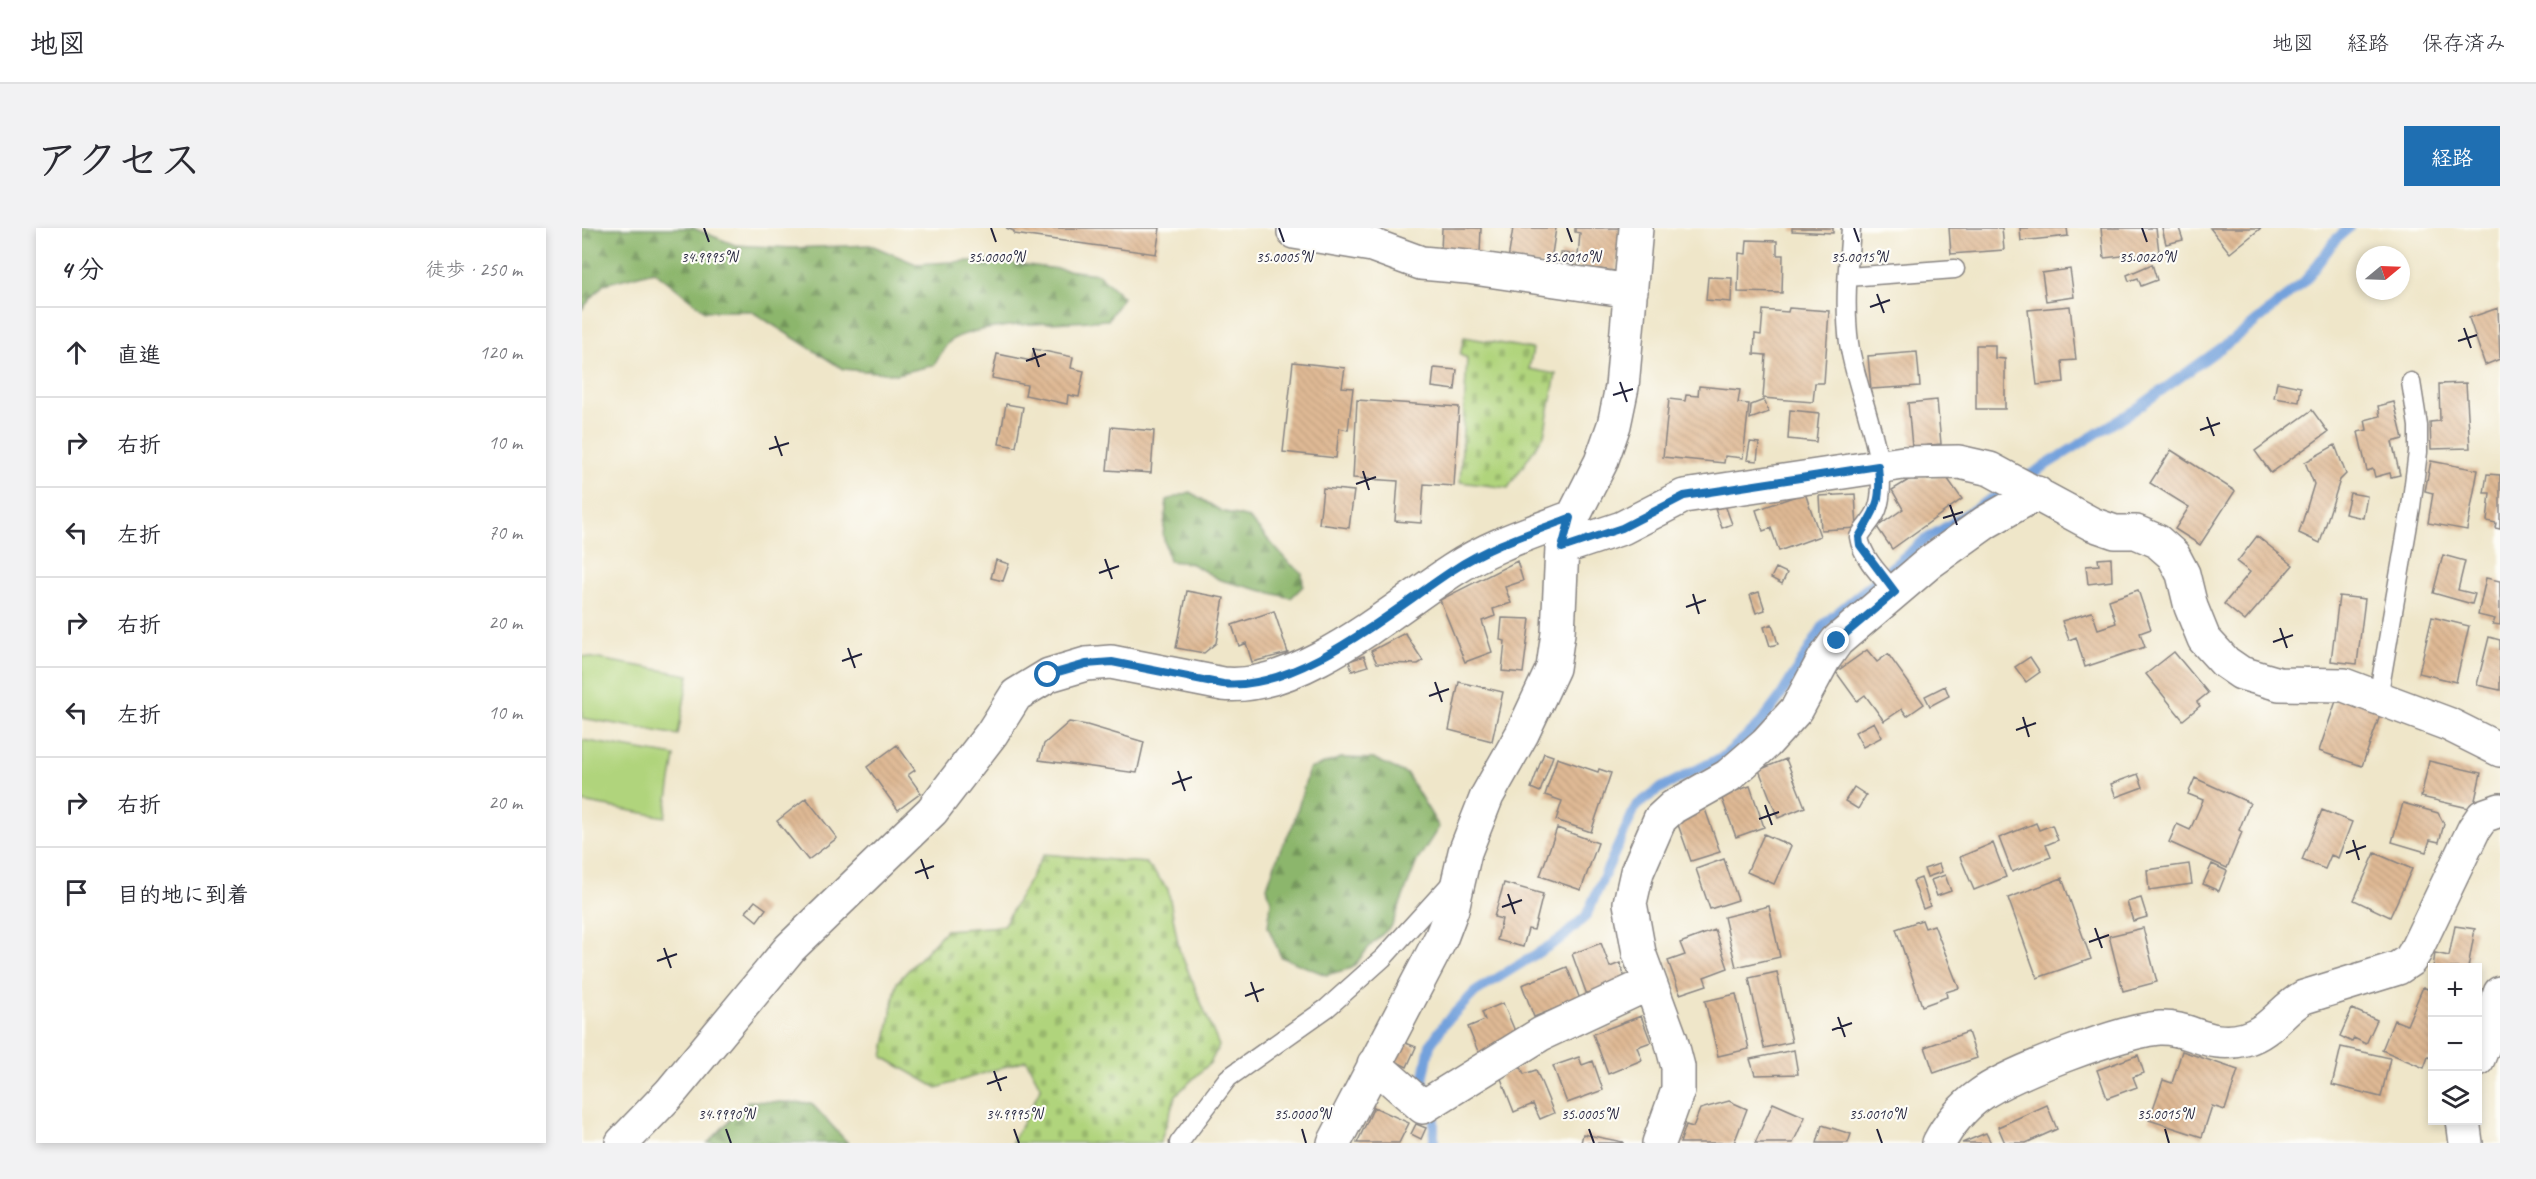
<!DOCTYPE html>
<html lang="ja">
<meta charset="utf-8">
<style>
body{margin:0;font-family:Caveat,"Klee One",sans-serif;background:#f2f2f3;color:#2b2b33}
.controls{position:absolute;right:18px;bottom:18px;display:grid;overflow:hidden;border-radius:0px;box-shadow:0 3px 9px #0003}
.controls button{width:54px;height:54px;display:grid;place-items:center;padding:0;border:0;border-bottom:2px solid #e1e1e2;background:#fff;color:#2b2b33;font:30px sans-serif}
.compass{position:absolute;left:1774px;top:18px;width:54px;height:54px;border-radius:50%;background:#fff;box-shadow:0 3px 9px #0003;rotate:71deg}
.stop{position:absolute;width:18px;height:18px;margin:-14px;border:4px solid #1f6fb2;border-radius:50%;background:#fff}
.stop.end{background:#1f6fb2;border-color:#fff;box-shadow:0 2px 6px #0008}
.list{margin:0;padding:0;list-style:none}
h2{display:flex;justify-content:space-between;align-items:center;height:78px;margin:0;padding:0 24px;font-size:26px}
h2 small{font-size:20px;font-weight:400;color:#7c7c81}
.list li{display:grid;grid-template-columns:39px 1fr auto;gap:18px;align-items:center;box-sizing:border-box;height:90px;padding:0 24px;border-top:2px solid #e1e1e2}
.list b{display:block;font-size:22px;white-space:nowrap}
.list em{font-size:20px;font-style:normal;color:#7c7c81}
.icon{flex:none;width:33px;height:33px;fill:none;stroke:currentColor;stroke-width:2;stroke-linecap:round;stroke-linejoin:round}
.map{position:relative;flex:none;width:1918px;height:915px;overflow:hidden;border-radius:0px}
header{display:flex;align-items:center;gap:36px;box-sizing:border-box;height:84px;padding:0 30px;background:#fff;border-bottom:2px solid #e1e1e2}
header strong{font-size:28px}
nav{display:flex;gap:33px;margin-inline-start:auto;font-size:21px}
.intro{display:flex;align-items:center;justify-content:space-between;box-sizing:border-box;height:144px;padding:0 36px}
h1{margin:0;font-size:42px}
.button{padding:15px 27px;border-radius:0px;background:#1f6fb2;color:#fff;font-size:21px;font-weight:700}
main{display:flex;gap:36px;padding:0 36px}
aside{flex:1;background:#fff;border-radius:0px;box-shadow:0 3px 9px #0003}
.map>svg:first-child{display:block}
.grass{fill:#b0d47c;stroke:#697b5c;stroke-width:1.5}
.forest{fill:url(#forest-firs);stroke:#576c54;stroke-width:1.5}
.cemetery{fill:url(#cemetery-stones);stroke:#697b5c;stroke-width:1.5}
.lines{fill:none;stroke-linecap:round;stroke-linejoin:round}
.stream{stroke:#73a1dc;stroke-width:10}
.building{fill:url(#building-back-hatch)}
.lane-casing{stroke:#888482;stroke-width:21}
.street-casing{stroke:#888482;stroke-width:36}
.lane{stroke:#fff;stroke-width:18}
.street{stroke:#fff;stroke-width:33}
.route{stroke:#1f6fb2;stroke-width:8}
.ticks{fill:none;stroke:#22223b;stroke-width:2}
.ticks-label{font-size:15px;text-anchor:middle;fill:#22223b;stroke:#fdfcf7;stroke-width:4.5;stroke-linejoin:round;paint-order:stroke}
</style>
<header>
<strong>地図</strong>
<nav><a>地図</a><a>経路</a><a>保存済み</a></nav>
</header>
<div class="intro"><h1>アクセス</h1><a class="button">経路</a></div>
<main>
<aside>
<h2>4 分<small>徒歩 · 250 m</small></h2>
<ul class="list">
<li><svg class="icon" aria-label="ahead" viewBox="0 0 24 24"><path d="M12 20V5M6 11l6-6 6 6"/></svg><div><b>直進</b></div><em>120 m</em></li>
<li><svg class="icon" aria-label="right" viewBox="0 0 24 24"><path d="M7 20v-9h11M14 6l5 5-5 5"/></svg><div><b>右折</b></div><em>10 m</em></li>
<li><svg class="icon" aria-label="left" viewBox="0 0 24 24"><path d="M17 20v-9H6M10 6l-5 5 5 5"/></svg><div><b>左折</b></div><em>70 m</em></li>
<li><svg class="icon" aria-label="right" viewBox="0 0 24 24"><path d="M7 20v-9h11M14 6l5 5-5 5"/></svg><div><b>右折</b></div><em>20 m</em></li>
<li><svg class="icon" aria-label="left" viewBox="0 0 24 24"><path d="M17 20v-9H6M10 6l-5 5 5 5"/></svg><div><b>左折</b></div><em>10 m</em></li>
<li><svg class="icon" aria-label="right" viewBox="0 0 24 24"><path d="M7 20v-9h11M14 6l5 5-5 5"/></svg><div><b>右折</b></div><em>20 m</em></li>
<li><svg class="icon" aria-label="arrive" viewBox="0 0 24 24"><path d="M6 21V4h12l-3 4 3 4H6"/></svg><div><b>目的地に到着</b></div></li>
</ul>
</aside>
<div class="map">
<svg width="1918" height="915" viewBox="0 0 1918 915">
<defs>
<pattern id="forest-firs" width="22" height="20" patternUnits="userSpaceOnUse" patternTransform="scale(1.5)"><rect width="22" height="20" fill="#8cb66c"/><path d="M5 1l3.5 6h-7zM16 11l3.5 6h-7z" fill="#72945a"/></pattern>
<pattern id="cemetery-stones" width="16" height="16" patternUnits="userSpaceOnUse" patternTransform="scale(1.5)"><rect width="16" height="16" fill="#b0d47c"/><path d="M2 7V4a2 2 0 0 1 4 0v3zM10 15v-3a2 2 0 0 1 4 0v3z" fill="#97b66c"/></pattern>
<pattern id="building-back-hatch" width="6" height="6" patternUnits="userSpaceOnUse" patternTransform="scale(1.5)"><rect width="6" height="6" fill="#dfb994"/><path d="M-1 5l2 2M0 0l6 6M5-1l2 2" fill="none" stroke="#bf9f80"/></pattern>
</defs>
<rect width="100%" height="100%" fill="#fdfcf7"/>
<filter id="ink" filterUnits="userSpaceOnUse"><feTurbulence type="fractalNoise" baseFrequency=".0167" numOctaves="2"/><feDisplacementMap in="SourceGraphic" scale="12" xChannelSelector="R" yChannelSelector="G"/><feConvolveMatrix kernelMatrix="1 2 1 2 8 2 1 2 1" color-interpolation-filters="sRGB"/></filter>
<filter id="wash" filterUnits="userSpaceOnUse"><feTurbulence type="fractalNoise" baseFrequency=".008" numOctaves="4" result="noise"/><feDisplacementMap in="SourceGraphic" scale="24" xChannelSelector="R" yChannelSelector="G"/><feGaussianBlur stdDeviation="1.35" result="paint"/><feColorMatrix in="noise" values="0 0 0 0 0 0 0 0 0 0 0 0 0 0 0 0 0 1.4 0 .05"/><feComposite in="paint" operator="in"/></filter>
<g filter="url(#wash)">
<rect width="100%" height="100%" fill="#efe6c9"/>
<path class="grass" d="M0,428L107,447L96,507L0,490Z
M0,512L93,528L83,589L0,574Z"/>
<path class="forest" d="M0,0H111L153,17L210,20L289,17L334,36L405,32L516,46L541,69L526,92C486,95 404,94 371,111C363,115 357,130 352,137L315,146L261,141L169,83H123L72,43L22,56L0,81Z
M608,264L639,283L667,290L706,334L720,345L721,358L709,370L638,352L608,335L587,333L581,307L585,272Z
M759,530L793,531L825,546L857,599L835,633L810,697L788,718L770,740L744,747L699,729L686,699L689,673L685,659L698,622L711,597L727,541Z
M166,873L229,875L266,915H126Z"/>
<path class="cemetery" d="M882,109L951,121L947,141L974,146L962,207L926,260L878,254L885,130L878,127Z
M462,626L564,635L586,661L597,721L637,818L628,835L594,867L578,915H430L459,860L444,832L355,860L301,829L315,754L364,702L421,698Z"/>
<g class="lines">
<path class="stream" d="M852,915V888L841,853L848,817L863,795L893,764L980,710L1004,688L1054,578L1077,561L1142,528L1177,497L1198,469L1243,395L1341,313L1551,183L1660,105L1722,54L1755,10L1767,0"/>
</g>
<g id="blocks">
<path class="building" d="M424,0H578L574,26L432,6V3Z
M860,0H899L898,26L859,23Z
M931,0H974L968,39L926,32Z
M993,0H1038L1034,43L995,39L998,5L993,4Z
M1210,0H1251V5L1210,3Z
M1367,0H1420L1422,22L1369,26Z
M1438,0H1485L1486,8L1439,13Z
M1519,0H1574L1577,24L1522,30Z
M1580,0H1597L1601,12L1584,16Z
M1628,0H1679L1648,25Z
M1165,12L1195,13V27H1201L1200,65L1156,64L1157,25L1164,26Z
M979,25L991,26L989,40L977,39Z
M1570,36L1575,52L1559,58L1556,50L1547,53L1545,47Z
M1488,41L1492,69L1464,73L1460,45Z
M1126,49L1150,50L1149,74L1124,72Z
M1488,78L1494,132L1480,133L1482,154L1455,157L1446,82Z
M1207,80L1247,83L1242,155H1233L1231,174L1181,170L1184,127L1172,126L1173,106L1179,107L1181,82L1206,84Z
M1916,80L1918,131L1903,137L1887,90Z
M1394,117H1413V130L1423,131V181H1394Z
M452,121L491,129L489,140L502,143L497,169L486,167L485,176L443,167L445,157L410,150L415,126L450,133Z
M1335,124L1338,158L1289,161L1286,128Z
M711,134L763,140L760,159L771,160L766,202L757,200L754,230L701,224Z
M852,140L875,142L873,162L850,159Z
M1695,154L1719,159L1717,174L1692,170Z
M1884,155L1888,220L1849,221L1848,194L1858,193L1857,156Z
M1117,158L1158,162L1156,175L1167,176L1161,230L1143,228L1142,235L1081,229L1087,171L1103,173L1104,167L1116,168Z
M775,172L877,179L872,258L842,256L839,295L813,293L816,253L771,250Z
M1182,172L1187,184L1168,191L1169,177Z
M1355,172L1359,216L1330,219L1326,175Z
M1812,174L1821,211L1810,214L1818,247L1809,249L1808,245L1793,249L1791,241L1785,243L1776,204L1785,202L1783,192L1798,188L1796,178Z
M424,176L441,179L434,219L417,216Z
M1208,182L1237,185L1234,214L1206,211Z
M1730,182L1746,204L1689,245L1673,223Z
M529,199L572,203L569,245L525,242Z
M1168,214L1177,215L1175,233L1165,232Z
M1753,217L1764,246L1758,252L1738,315L1717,305L1732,256L1723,234Z
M1589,222L1653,263L1618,317L1593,301L1607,279L1568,255Z
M1849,233L1896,242L1885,302L1846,295L1851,265L1843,263Z
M1905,246L1918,247V301L1913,300L1914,295L1905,293L1908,265H1902Z
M1363,247L1380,271L1310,321L1295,299L1321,281L1310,262L1330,250L1333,252L1343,248L1346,252Z
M741,260L772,263L767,300L737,296Z
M1223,265L1238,308L1197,323L1189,300L1181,303L1174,282Z
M1768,265L1785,268L1781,290L1763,286Z
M1273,266L1275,300L1239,302L1237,268Z
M1143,277L1150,296L1140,300L1133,281Z
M1675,308L1711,337L1663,393L1642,376L1668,344L1655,334Z
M1861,327L1883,333L1876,362L1893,366L1890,376L1851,365Z
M1529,330L1530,353L1506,356L1504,338L1517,337L1516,331Z
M414,332L427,336L421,353L409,350Z
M935,333L941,353L923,359L929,375L911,381L913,388L900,393L910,424L883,434L858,372Z
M1194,340L1205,345L1200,356L1189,350Z
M1904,350L1918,353V397L1911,396L1913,391L1896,387Z
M1556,362L1569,401L1558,405L1563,419L1503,439L1494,409L1487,412L1480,393L1510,384L1516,401L1534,395L1527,372Z
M605,363L642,370L634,415L622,425L594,420Z
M1177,364L1183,382L1174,385L1168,367Z
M1757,368L1783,371L1775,436L1749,433Z
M692,383L706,425L670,434L664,415L657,418L650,397Z
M1850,389L1887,398L1874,454L1837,445Z
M920,390L948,391L941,445L920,443L923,413L918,412Z
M1190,396L1196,416L1188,418L1182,399Z
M823,405L841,433L836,436L795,435L789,423Z
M1907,409L1918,412V462L1895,457Z
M1285,422L1295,434L1306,426L1342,476L1325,488L1320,481L1302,493L1283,467L1275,473L1254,444Z
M1592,424L1626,465L1615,474L1618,478L1601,492L1564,446Z
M782,428L786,438L770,443L767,433Z
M1448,429L1458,444L1444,454L1433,439Z
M877,454L921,464L910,513L867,502Z
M1363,458L1367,468L1348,478L1343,468Z
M1756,467L1800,482L1780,538L1737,523Z
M487,494L505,497L562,514L555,545L457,532L462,516Z
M1292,494L1300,509L1281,519L1273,504Z
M315,517L333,542L326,547L339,565L316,582L285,539Z
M962,525L971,528L958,564L949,560Z
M975,530L1016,544L1017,541L1029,545L1009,604L974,592L980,573L963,567Z
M1204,531L1223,579L1196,590L1177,542Z
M1847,533L1899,545L1891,581L1839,569Z
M1556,546L1561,559L1534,569L1529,556Z
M1613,550L1668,575L1657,602L1660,604L1645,640L1587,614L1595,596L1608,602L1621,572L1606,566Z
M1168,558L1182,599L1154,609L1139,568Z
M1272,559L1284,567L1276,581L1263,573Z
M224,570L255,610L226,632L195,593Z
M1821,575L1856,585L1862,596L1857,614L1848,612L1844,624L1810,614Z
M1123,581L1138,624L1109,633L1094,591Z
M1740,582L1770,594L1756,630L1749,627L1743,641L1720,632Z
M1454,595L1457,602L1470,597L1476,612L1464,617L1469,629L1430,644L1417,610Z
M975,600L1016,615L999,662L958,648Z
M1182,606L1209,618L1192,656L1165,644Z
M1411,615L1424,649L1392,662L1378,629Z
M1793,625L1830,641L1808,689L1772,672Z
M1142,631L1156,672L1128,681L1114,641Z
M1357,636L1360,644L1345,649L1342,641Z
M1607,636L1610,656L1567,662L1565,642Z
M1630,636L1645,643L1637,663L1621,656Z
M1363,647L1369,663L1355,668L1349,652Z
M1339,650L1348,678L1341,681L1331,653Z
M1480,650L1509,731L1455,750L1426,670Z
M922,655L961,666L952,702L946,701L941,719L915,712L920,691L912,689Z
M1559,670L1565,689L1551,693L1545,674Z
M173,673L184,681L175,693L164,684Z
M1187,678L1198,729L1154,739L1142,689Z
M1340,692L1343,700L1352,697L1377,760L1364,764L1365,769L1340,778L1314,701Z
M1873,698L1893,701L1886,740H1851L1853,725L1867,728Z
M1561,700L1575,754L1541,763L1527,708Z
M1133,702L1146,740L1122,749L1125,757L1098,766L1086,733L1103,727L1098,715Z
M1019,715L1028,739L1038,735L1044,753L1005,767L990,726Z
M985,739L998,771L952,789L940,757Z
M1195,744L1210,814L1182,820L1167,750Z
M1841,759L1850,763V830L1846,829L1842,840L1800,822L1812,792L1825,797Z
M1154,766L1167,821L1136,828L1123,773Z
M921,775L939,817L900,833L886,799L903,792L900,784Z
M1770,781L1795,792L1784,816L1772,810L1770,814L1758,808Z
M1059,788L1069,814L1055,819L1060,832L1026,846L1011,806Z
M1386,804L1395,830L1352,845L1343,819Z
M821,814L834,819L825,839L813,833Z
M1759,819L1808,830L1799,869L1750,857Z
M1212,822L1216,846L1173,847L1168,831Z
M1600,823L1656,842L1643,882L1630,878L1620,909L1567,892L1581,852L1590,855Z
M1556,827L1562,845L1551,849L1555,859L1525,870L1515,842Z
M997,829L1000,837L1011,833L1021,862L985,875L971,838Z
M939,839L942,846L954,842L972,885L958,891L951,876L932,884L918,848Z
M1147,873L1165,881L1152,915H1098L1104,897L1111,899L1118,881Z
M1191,875L1223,889L1211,915H1173Z
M1465,877L1475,901L1444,915H1423L1416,899Z
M792,879L827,895L817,915H775Z
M834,896L844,900L839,911L829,906Z
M1240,897L1269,906L1266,915H1235Z
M1404,905L1409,915H1380Z
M1001,906L1041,914V915H999Z"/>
</g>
</g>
<g filter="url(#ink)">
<use href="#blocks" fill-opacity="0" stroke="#888482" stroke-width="1.5"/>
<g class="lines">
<defs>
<path id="lane" d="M1269,0C1266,38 1262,77 1267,115C1273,161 1311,240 1295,282C1291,292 1282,300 1277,309C1280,330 1300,349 1313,364
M1266,49L1373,41
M1796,470L1829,279L1836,224V198L1829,154
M597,915L646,850L745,780L801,730L872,652"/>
<path id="street" d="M713,0L712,4L790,17L839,35L885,39L1049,63
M980,320L1040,300L1102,268L1321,235L1377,234L1408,241L1510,296L1533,304H1554L1575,313L1591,327L1601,346L1609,379L1622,411L1643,434L1659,445L1697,456L1762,457L1866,496L1918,522
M1896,831L1910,797L1918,765
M792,836L841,879L959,806L1068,755
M1881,892L1884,915
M40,915L88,865L208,720L350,583L410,505L434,467L467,447L504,436L529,434L641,456C716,464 811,381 871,342C907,318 948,305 988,290
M752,915L859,710L870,681L883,624L905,568L940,506L971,440L976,405L980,320L983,305L1019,234L1032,197L1040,159L1054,0
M1077,915L1096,862V839L1089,812L1057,725L1048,675L1055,644L1078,591L1091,579L1146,548L1184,515L1215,481L1242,431L1255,413L1348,334L1404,294L1455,265
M1357,915C1366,897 1382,878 1398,867C1428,845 1542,802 1578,800C1609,799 1627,821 1663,811C1689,804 1700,781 1722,769L1816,740L1828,732L1833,724L1892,601L1901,588L1918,582"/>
</defs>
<use href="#lane" class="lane-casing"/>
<use href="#street" class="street-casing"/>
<use href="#lane" class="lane"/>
<use href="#street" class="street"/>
</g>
</g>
<g class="lines" filter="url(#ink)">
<path class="route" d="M466,447L504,436L530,434L641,456C716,464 811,381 871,342C907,318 948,305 988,290L980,320L1040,300L1102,268L1296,238C1300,276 1294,279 1277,309L1278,317L1313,364L1255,413"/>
</g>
<path class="ticks" d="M122,0L127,14M409,0L414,14M697,0L702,14M985,0L990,14M1272,0L1277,14M1560,0L1565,14M1295,66L1302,85M1288,79L1308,72M1882,100L1889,120M1876,113L1895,107M451,120L457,139M444,133L464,126M1038,154L1045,174M1031,167L1051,161M1625,189L1632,208M1618,202L1638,195M193,208L200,228M187,221L207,215M781,243L787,262M774,256L794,249M1368,277L1375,297M1361,290L1381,284M523,331L530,351M517,345L537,338M1111,366L1117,386M1104,379L1124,372M1698,400L1705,420M1691,414L1711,407M266,420L273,440M260,433L280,426M853,454L860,474M847,468L867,461M1441,489L1447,509M1434,502L1454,495M596,543L603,563M590,556L610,549M1183,577L1190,597M1177,591L1197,584M1771,612L1777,632M1764,625L1784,618M339,631L346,651M333,645L352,638M926,666L933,686M920,679L940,672M1513,700L1520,720M1507,714L1527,707M82,720L89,740M75,733L95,726M669,754L676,774M663,768L682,761M1256,789L1263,809M1250,802L1270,795M412,843L419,863M405,856L425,849M144,901L149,915M432,901L437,915M720,901L724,915M1007,901L1012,915M1295,901L1300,915M1583,901L1587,915"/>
<g class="ticks-label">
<text x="127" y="34">34.9995°N</text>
<text x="414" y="34">35.0000°N</text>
<text x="702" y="34">35.0005°N</text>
<text x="990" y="34">35.0010°N</text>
<text x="1277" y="34">35.0015°N</text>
<text x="1565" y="34">35.0020°N</text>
<text x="144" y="891">34.9990°N</text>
<text x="432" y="891">34.9995°N</text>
<text x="720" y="891">35.0000°N</text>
<text x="1007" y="891">35.0005°N</text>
<text x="1295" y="891">35.0010°N</text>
<text x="1583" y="891">35.0015°N</text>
</g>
</svg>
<div class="controls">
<button>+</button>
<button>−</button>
<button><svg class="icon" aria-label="layers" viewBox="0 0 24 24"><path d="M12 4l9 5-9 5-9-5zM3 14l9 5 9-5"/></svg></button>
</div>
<svg class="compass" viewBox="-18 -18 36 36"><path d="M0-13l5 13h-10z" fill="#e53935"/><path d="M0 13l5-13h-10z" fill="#7c7c81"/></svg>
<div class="stop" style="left:466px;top:447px"></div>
<div class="stop end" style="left:1255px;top:413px"></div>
</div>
</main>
